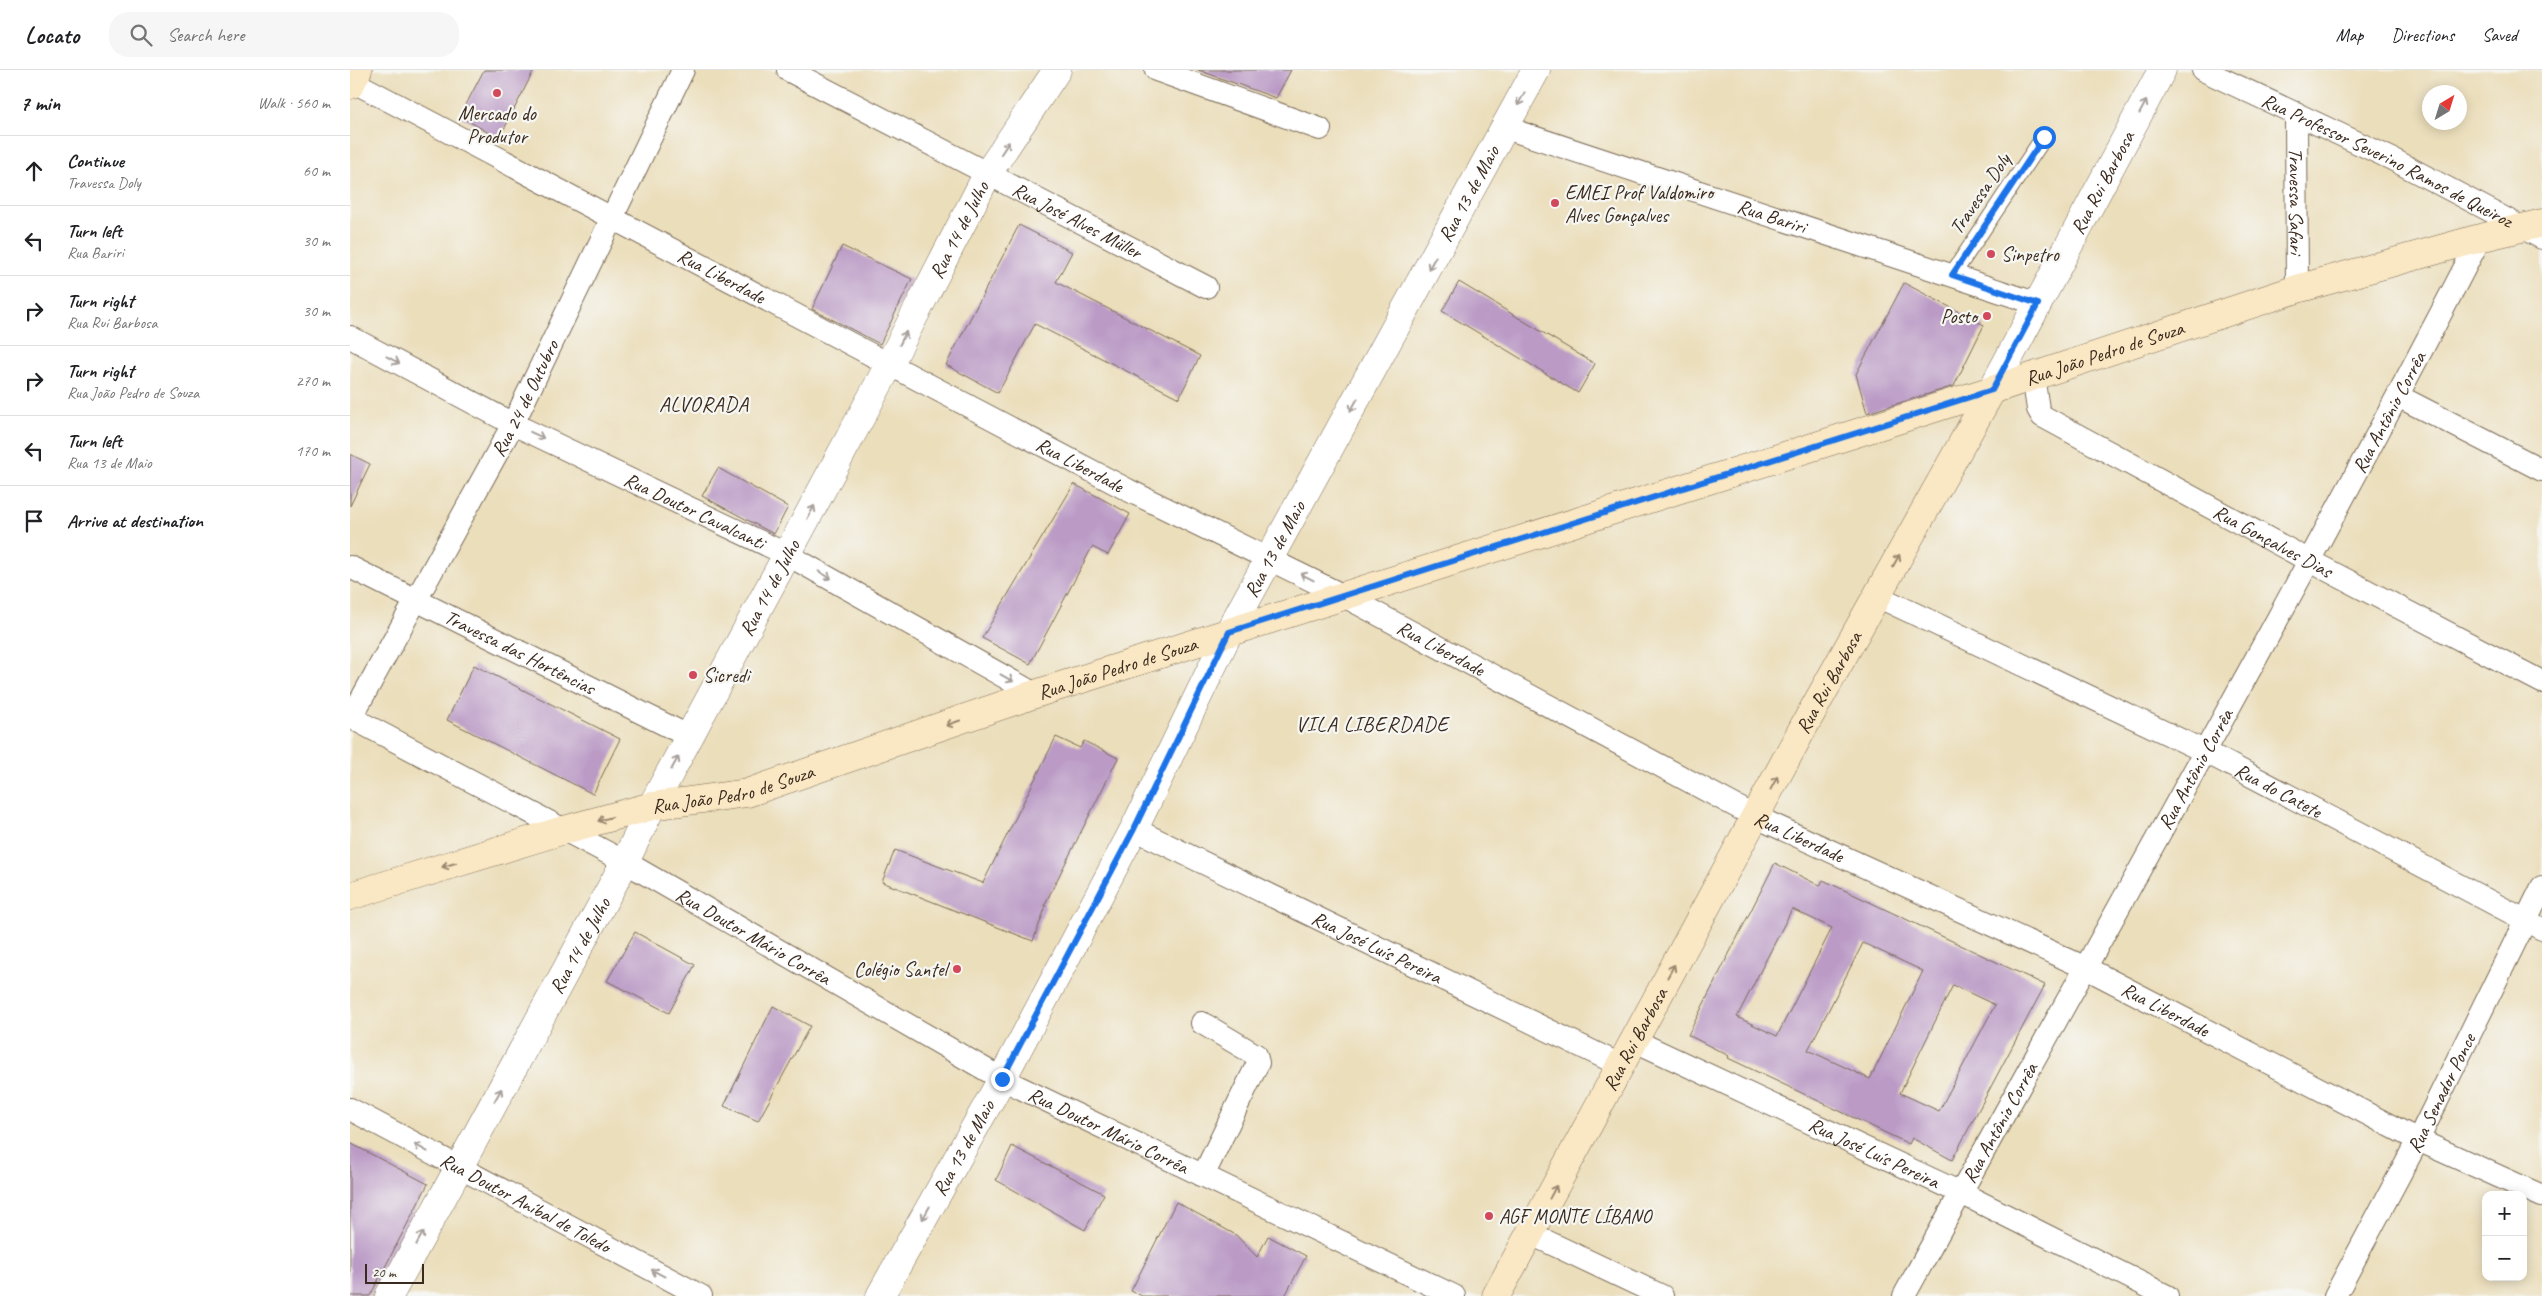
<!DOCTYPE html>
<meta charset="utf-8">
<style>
body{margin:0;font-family:Caveat,sans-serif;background:#f6f6f6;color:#202124}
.controls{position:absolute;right:15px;bottom:15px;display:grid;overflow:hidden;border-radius:10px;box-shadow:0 2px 12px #0003}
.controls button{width:45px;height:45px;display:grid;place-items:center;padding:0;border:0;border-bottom:1px solid #e0e0e0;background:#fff;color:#202124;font:25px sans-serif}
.compass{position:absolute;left:2072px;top:15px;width:45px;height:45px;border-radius:50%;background:#fff;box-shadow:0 2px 12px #0003;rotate:38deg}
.scale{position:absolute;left:15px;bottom:12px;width:59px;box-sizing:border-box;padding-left:5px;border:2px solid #3b2a1e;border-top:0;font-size:14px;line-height:18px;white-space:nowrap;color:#3b2a1e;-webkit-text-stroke:4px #f6f6f2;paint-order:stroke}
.stop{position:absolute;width:15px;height:15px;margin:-11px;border:4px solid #1a73e8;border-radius:50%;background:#fff}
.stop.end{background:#1a73e8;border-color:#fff;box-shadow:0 1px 5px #0008}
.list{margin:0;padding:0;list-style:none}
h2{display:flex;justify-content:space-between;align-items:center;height:65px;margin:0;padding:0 20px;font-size:21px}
h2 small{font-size:16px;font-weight:400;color:#757577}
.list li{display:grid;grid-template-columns:32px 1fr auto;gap:15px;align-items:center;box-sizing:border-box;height:70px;padding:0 20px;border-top:1px solid #e0e0e0}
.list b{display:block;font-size:19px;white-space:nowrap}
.list p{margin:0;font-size:16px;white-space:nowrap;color:#757577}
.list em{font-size:16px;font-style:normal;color:#757577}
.icon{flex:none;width:28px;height:28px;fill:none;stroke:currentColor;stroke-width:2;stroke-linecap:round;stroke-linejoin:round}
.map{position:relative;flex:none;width:2192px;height:1226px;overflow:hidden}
header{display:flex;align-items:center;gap:30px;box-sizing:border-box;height:70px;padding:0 25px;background:#fff;border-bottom:1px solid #e0e0e0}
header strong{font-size:24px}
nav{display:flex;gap:28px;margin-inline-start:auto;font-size:18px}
.search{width:350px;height:45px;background:#f6f6f6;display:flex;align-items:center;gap:12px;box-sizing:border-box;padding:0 18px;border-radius:20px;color:#757577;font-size:19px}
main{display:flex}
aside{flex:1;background:#fff}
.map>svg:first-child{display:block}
.building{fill:#bb9bc6;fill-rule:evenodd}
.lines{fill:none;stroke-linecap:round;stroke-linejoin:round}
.pedestrian-casing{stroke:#796955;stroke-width:18}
.minor-casing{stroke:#796955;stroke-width:24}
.tertiary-casing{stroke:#796955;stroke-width:29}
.secondary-casing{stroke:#796955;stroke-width:29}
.pedestrian{stroke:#fff;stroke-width:16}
.minor{stroke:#fff;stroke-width:22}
.tertiary{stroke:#fff;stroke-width:28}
.secondary{stroke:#fae7c3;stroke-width:28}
.oneway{stroke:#a79f9a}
.oneway2{stroke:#9a8870}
.route{stroke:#1a73e8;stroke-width:6}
.poi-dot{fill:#d1495b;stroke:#f6f6f2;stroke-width:2}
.labels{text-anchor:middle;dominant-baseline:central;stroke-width:4.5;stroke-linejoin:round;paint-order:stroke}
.poi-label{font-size:20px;fill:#3b2a1e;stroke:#f6f6f2;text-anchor:start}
.street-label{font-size:20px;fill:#3b2a1e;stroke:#f6f6f2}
.neighbourhood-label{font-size:21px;letter-spacing:1px;fill:#3b2a1e;stroke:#f6f6f2}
</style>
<header>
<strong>Locato</strong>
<div class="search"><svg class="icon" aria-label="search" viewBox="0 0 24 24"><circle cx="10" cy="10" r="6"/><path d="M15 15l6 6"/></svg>Search here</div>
<nav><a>Map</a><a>Directions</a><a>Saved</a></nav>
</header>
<main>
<aside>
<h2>7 min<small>Walk · 560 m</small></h2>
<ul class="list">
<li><svg class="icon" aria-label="ahead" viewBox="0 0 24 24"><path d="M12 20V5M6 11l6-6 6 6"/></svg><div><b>Continue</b><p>Travessa Doly</p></div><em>60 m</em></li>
<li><svg class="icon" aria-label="left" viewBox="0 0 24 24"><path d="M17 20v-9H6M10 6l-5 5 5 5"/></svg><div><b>Turn left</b><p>Rua Bariri</p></div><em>30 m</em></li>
<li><svg class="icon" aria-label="right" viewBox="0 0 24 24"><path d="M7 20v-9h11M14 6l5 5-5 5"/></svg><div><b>Turn right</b><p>Rua Rui Barbosa</p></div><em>30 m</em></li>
<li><svg class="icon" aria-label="right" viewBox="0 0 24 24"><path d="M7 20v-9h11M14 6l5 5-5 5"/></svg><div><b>Turn right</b><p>Rua João Pedro de Souza</p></div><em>270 m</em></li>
<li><svg class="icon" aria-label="left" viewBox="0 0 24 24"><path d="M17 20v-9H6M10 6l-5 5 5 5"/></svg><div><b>Turn left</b><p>Rua 13 de Maio</p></div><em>170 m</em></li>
<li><svg class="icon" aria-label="arrive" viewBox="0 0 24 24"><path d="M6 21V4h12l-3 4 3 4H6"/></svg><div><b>Arrive at destination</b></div></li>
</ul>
</aside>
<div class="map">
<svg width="2192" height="1226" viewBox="0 0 2192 1226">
<rect width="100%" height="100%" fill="#f6f6f2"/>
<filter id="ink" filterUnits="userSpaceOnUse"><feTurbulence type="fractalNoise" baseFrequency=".02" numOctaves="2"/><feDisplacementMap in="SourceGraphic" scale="10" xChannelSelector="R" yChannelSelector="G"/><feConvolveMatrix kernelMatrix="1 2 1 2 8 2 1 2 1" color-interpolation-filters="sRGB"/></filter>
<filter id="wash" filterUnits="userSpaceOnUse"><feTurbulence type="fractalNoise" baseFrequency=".0096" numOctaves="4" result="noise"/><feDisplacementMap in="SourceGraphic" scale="20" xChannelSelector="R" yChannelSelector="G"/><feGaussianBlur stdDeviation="1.12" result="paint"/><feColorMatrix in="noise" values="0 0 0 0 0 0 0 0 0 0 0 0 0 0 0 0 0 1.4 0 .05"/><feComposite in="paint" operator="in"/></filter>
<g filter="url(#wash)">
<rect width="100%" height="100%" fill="#ebdebb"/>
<g id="blocks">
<path class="building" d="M134,0H184L149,69L110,46Z
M848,0H941L926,28Z
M669,155L722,182L706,212L850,286L829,328L685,254L648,323L596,295Z
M492,176L562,209L530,274L462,239Z
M1109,212L1245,294L1228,323L1092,241Z
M1554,213L1634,255L1604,316L1517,343L1506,304Z
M0,384L20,394L0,436Z
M368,398L438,437L424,464L352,426Z
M724,414L780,444L758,485L742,477L680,594L632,568Z
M124,595L270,669L243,724L97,650Z
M706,667L730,678L734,671L768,688L694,836H696L683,871L532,812L545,780L633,813Z
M1425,793L1470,816L1473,810L1695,915L1602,1090L1562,1068L1559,1074L1378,988L1379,986L1338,965ZM1442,839L1482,858L1427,966L1387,947ZM1513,873L1573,901L1520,1009L1458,980ZM1603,915L1645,935L1589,1041L1550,1023Z
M285,862L345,895L319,943L257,911Z
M423,936L460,956L408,1051L374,1036Z
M0,1073L78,1114L20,1226H0Z
M662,1076L754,1124L735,1160L646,1110Z
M826,1132L886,1165L907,1187L918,1166L956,1186L935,1226H792L781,1221Z"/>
</g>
</g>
<g filter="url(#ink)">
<use href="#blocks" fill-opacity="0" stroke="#796955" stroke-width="1"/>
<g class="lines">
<defs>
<path id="pedestrian" d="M1602,205L1694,67"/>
<g id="minor">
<path id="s1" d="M438,0L856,217"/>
<path d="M806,0L970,59"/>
<path id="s2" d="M1853,0L2042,89L2192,168"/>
<path id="s3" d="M0,10L778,420L994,526L1406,747L1736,898L2068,1070L2192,1126"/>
<path id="s4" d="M1946,43L1947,219"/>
<path id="s5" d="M1156,58L1688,234"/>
<path id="s6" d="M0,267L163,354L438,485L685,624"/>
<path id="s7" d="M1683,306L1688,339L1692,346L1958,490L2192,612"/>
<path d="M2048,326L2192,400"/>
<path id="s8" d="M0,497L340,667"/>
<path id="s9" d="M1527,526L1856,682L2192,859"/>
<path id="s10" d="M0,647L275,792L652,1009L1104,1226"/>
<path id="s11" d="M1,648L163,354L333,0"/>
<path id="s12" d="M784,759L1270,995"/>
<path d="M852,953L906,985L908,993L853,1106"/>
<path id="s13" d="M1283,970L1611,1123L1817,1226"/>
<path id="s14" d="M0,1039L351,1226"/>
<path d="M1181,1164L1312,1226"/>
<path id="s15" d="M1554,1226C1747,874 1946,525 2130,168"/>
<path id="s16" d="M1985,1226L2068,1070L2192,817"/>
</g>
<g id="tertiary">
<path id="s17" d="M1642,320L1812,0"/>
<path id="s18" d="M39,1226L275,792L302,736L540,293L638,103L707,0"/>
<path id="s19" d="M530,1226L652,1009L784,759L879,562L1186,0"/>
</g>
<g id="secondary">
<path d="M0,15L8,0"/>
<path id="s20" d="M0,826L214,760L302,736L397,723L685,624L1642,320L1947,219L2130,168L2192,153"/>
<path id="s21" d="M1146,1226L1454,656L1642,320"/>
</g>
</defs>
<use href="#pedestrian" class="pedestrian-casing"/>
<use href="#minor" class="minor-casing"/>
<use href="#tertiary" class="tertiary-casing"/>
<use href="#secondary" class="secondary-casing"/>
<use href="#pedestrian" class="pedestrian"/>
<use href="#minor" class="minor"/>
<use href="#tertiary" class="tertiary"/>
<use href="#secondary" class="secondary"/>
</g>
<defs><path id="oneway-shaft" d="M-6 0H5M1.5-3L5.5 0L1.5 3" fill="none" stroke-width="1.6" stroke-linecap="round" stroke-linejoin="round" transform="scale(1.25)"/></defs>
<g class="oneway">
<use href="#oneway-shaft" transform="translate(1171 29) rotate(118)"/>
<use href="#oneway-shaft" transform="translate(1793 37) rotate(-62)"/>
<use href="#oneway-shaft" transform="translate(655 78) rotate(-56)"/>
<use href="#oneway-shaft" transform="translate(1082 193) rotate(119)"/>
<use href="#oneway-shaft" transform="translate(553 268) rotate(-63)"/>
<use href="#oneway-shaft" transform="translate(43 290) rotate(28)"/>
<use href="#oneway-shaft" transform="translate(1004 335) rotate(119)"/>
<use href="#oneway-shaft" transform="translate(187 365) rotate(25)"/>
<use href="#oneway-shaft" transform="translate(461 442) rotate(-62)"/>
<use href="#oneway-shaft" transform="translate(475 505) rotate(30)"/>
<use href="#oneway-shaft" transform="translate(957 507) rotate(-153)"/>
<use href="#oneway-shaft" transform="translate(657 608) rotate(29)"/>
<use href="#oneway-shaft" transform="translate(325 693) rotate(-61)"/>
<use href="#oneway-shaft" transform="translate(148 1025) rotate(-61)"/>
<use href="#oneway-shaft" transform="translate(71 1078) rotate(-151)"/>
<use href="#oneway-shaft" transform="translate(576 1143) rotate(119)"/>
<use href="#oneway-shaft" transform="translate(70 1168) rotate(-61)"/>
<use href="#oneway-shaft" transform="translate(308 1203) rotate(-152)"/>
</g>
<g class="oneway2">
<use href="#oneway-shaft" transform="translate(1546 491) rotate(-61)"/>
<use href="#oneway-shaft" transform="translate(603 653) rotate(161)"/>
<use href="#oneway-shaft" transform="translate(1424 713) rotate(-62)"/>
<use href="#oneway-shaft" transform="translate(255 749) rotate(165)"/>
<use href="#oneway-shaft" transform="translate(99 795) rotate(163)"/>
<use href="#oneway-shaft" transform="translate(1321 901) rotate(-61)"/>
<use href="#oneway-shaft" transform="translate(1203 1122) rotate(-62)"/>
</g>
</g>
<g class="lines" filter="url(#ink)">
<path class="route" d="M652,1009L784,759L879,562L1642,320L1688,234L1602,205L1694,67"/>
</g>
<g class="poi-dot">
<circle cx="147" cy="23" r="5"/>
<circle cx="1205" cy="133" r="5"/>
<circle cx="1641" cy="184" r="5"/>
<circle cx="1637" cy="246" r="5"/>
<circle cx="343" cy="605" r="5"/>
<circle cx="607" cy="899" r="5"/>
<circle cx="1139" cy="1146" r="5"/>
</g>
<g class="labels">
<g class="poi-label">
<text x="147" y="43" text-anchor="middle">Mercado do<tspan x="147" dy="23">Produtor</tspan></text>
<text x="1215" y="122">EMEI Prof Valdomiro<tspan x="1215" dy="23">Alves Gonçalves</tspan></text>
<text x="1651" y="184">Sinpetro</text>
<text x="1627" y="246" text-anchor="end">Posto</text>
<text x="353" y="605">Sicredi</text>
<text x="597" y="899" text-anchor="end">Colégio Santel</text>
<text x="1149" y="1146">AGF MONTE LÍBANO</text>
</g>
<g class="street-label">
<text stroke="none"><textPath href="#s2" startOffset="205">Rua Professor Severino Ramos de Queiroz</textPath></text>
<text stroke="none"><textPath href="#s17" startOffset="235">Rua Rui Barbosa</textPath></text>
<text stroke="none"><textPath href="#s19" startOffset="1250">Rua 13 de Maio</textPath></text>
<text transform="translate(1630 124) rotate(-56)">Travessa Doly</text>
<text stroke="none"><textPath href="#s4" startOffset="88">Travessa Safari</textPath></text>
<text stroke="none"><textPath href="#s5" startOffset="280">Rua Bariri</textPath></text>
<text stroke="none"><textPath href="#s1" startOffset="326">Rua José Alves Müller</textPath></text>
<text stroke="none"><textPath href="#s18" startOffset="1209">Rua 14 de Julho</textPath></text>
<text stroke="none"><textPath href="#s3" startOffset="420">Rua Liberdade</textPath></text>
<text stroke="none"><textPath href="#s20" startOffset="1838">Rua João Pedro de Souza</textPath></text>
<text stroke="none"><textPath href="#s11" startOffset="364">Rua 24 de Outubro</textPath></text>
<text stroke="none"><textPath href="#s15" startOffset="1008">Rua Antônio Corrêa</textPath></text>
<text stroke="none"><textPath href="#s3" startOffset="825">Rua Liberdade</textPath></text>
<text stroke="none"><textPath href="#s6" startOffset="386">Rua Doutor Cavalcanti</textPath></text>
<text stroke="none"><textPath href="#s7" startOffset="304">Rua Gonçalves Dias</textPath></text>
<text stroke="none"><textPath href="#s19" startOffset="845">Rua 13 de Maio</textPath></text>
<text stroke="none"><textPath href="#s18" startOffset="804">Rua 14 de Julho</textPath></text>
<text stroke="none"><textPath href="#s3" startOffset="1230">Rua Liberdade</textPath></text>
<text stroke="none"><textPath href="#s8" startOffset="190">Travessa das Hortências</textPath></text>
<text stroke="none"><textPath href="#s20" startOffset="802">Rua João Pedro de Souza</textPath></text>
<text stroke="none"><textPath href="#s21" startOffset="698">Rua Rui Barbosa</textPath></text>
<text stroke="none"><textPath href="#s15" startOffset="602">Rua Antônio Corrêa</textPath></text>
<text stroke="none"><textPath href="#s20" startOffset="398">Rua João Pedro de Souza</textPath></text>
<text stroke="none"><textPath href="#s9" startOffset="446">Rua do Catete</textPath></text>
<text stroke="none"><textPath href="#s3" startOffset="1635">Rua Liberdade</textPath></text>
<text stroke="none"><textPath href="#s10" startOffset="459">Rua Doutor Mário Corrêa</textPath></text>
<text stroke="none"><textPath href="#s18" startOffset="399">Rua 14 de Julho</textPath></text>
<text stroke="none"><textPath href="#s12" startOffset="270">Rua José Luís Pereira</textPath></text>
<text stroke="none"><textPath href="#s3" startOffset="2040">Rua Liberdade</textPath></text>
<text stroke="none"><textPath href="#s21" startOffset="292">Rua Rui Barbosa</textPath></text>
<text stroke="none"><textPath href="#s16" startOffset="229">Rua Senador Ponce</textPath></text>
<text stroke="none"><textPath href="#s15" startOffset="198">Rua Antônio Corrêa</textPath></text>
<text stroke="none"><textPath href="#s10" startOffset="864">Rua Doutor Mário Corrêa</textPath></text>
<text stroke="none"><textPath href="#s19" startOffset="170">Rua 13 de Maio</textPath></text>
<text stroke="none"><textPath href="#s13" startOffset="266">Rua José Luís Pereira</textPath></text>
<text stroke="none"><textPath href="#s14" startOffset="199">Rua Doutor Aníbal de Toledo</textPath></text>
</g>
<g class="neighbourhood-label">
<text x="354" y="334">ALVORADA</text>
<text x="1022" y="654">VILA LIBERDADE</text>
</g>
</g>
</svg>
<div class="controls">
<button>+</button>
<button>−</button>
</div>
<svg class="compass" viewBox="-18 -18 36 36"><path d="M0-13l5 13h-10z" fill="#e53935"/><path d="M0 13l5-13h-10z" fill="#757577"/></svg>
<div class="scale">20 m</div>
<div class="stop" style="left:1694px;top:67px"></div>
<div class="stop end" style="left:652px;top:1009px"></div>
</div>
</main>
